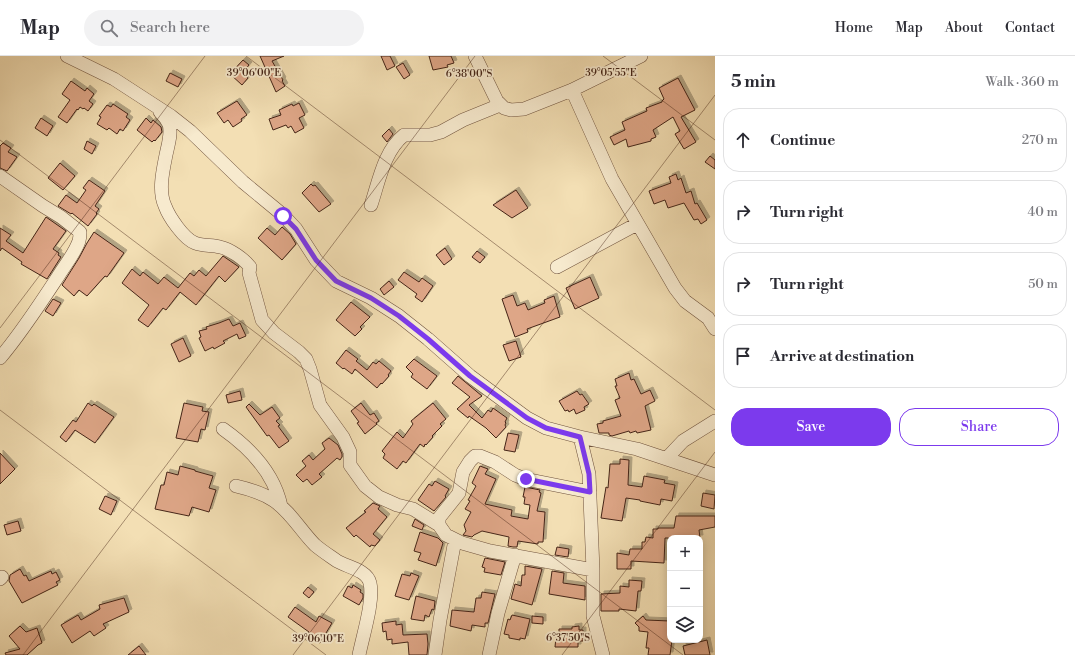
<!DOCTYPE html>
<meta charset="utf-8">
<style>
body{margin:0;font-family:"Libre Bodoni",serif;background:#f2f2f3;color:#2b2b33}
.controls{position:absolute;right:12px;bottom:12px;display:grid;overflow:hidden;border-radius:8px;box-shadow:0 2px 10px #0003}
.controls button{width:36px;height:36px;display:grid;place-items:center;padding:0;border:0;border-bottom:1px solid #e1e1e2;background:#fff;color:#2b2b33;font:20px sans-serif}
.stop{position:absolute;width:12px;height:12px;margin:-9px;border:3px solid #7c3aed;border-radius:50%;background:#fff}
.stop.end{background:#7c3aed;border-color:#fff;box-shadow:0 1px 4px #0008}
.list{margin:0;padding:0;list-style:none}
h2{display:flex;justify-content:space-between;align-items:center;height:52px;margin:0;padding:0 16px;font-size:17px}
h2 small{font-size:13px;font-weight:400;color:#7c7c81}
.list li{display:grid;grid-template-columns:26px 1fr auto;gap:12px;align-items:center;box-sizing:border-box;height:64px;margin:0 8px 8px;padding:0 8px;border:1px solid #e1e1e2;border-radius:16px}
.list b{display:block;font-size:15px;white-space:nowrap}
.list em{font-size:13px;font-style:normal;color:#7c7c81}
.actions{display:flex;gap:8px;padding:12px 16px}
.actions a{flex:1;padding:9px 0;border:1px solid #7c3aed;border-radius:16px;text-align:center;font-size:14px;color:#7c3aed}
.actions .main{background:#7c3aed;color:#fff}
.icon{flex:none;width:22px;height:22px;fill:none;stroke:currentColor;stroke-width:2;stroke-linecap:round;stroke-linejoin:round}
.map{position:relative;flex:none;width:715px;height:599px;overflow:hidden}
header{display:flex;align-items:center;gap:24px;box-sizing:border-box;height:56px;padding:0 20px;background:#fff;border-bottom:1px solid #e1e1e2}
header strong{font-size:19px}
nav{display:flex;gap:22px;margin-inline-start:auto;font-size:14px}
.search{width:280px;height:36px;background:#f2f2f3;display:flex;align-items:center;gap:10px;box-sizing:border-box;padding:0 14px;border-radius:22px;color:#7c7c81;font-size:15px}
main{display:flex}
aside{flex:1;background:#fff}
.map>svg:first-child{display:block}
.building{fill:#dea687;stroke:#442417;filter:url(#shadow)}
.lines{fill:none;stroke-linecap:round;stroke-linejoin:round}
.minor-casing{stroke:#70533e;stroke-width:14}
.minor{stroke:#f7eace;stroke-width:13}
.route{stroke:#7c3aed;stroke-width:5}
.ticks{fill:none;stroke:#442417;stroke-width:1;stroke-opacity:0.45}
.ticks-label{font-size:10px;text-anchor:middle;fill:#442417;stroke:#f7eace;stroke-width:3.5;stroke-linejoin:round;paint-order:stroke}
</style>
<header>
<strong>Map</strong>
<div class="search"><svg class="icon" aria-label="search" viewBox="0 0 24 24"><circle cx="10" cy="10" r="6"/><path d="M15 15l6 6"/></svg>Search here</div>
<nav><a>Home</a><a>Map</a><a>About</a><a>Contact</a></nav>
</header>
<main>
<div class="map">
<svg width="715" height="599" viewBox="0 0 715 599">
<defs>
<filter id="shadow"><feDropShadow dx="3" dy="-3" stdDeviation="0" flood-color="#0004"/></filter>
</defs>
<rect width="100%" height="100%" fill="#f3dfb4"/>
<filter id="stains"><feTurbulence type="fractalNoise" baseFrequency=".005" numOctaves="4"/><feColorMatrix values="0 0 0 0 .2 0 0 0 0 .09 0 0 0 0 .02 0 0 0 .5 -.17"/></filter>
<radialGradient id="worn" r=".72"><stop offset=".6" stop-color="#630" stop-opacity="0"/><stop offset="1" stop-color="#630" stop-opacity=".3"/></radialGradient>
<path class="building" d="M260,0H284L272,5L283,24L282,25L285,30L276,36Z
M381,0H390L395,10L387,14Z
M429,0H451L454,7L447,9L448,11L433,14Z
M243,4L249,9L242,17L248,22L242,29L230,18Z
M403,7L410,19L404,23L396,11Z
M170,17L182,23L178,31L166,25Z
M678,22L695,54L681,61L696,86L684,93L675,78L680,75L673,61L653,74L656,81L651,83V85L628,91L626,83L614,89L610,81L625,74L622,66L647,55L646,52L662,46V45L664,43L659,32Z
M71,25L85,35L87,32L94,38L89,45L93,48L88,55L84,52L83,53L80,51L78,54L77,53L67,67L58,61L70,44L62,38Z
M237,45L247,59L241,63L242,65L233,71L228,64L224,67L217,57Z
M299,47L305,59L299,62L304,72L295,77L291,70L288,72L286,69L273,74L269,63L281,59L279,54L292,48L293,50Z
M113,48L128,58L126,61L130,64L123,75L120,73L117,78L109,72L107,74L97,68L101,61L99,60L107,49L111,51Z
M41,62L53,70L47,80L35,72Z
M146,62L151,67L153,64L161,71L162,76L155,85L154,84L152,86L137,74Z
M389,73L393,78L387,86L382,80Z
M87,85L96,90L92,98L84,93Z
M3,87L11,92L8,96L17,101L7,115L0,112V90Z
M710,100L715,104V113L705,106Z
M60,107L75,120L63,134L48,122Z
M676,118L678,124L681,122L686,137L691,135L695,148L697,147L707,164L701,168L698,163L694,164L684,147L668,152L665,144L654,148L649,135L671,127L669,121Z
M89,124L105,135L95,150L99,153L96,157L97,158L88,170L72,157L71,158L58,150L66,139L77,147L86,134L83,132Z
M311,128L313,130L315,129L331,148L319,156L302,137Z
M516,134L528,152L512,162L493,149Z
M46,161L66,175L53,193L59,197L58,199L61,201L47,223L21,208L22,206L2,192L0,195V172L11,179L6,185L23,197Z
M282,171L290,178L296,188L282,204L258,182L267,172L275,179Z
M94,176L124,197L107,221L105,220L87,240L79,234L74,240L62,229L79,202L87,187Z
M445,192L452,203L444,209L436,199Z
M477,195L485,201L480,207L472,201Z
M223,200L239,211L225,226L219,220L196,249L180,236L166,254L163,252L148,271L138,264L149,249L122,227L132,213L140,220L143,216L158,228L164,221L178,232L190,217L194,220L199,214L206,220Z
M404,216L419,226L422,222L433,230L422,246L415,241L417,238L398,224Z
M590,221L599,242L575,253L566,232Z
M389,225L394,231L384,239L380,233Z
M513,239L517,250L525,247L528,254L545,247L544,244L554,240L560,261L527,273L528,276L515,281L502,243Z
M53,243L61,247L53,260L45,255Z
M351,246L370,261L360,271L362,273L355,280L336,264Z
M229,263L233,270L240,267L246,280L239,283L237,278L223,285L225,287L214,293L213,291L205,295L199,282L201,281L199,275L207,273L206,271L219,267Z
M183,282L191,300L179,306L171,288Z
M516,285L521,301L509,305L503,289Z
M346,294L358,303L356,305L367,314L373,306L376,308L379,305L391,315L388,319L389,320L382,328L381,327L377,332L355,313L352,318L344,312L343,313L336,307Z
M414,303L437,320L427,333L411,321L413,318L406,311Z
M629,317L631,324L634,323L641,338L650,334L655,345L645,350L651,374L637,377L636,375L630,377L629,375L612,380L609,379V377H599L597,368L603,367V365L621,360L615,344L620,342L615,330H617L615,323Z
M458,320L482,340L469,349L482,362L488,354L491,356L493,352L507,362L505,366L506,367L505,369L506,371L496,382L486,372L469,360L468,362L457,353L470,341L452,327Z
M240,335L242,344L228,347L226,339Z
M577,335L580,339L582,338L589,348L584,351L585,354L576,358L574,353L569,356L568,354L565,355L559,345Z
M88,347L92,350L94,348L114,361L95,387L75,374L66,386L60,381L73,364L76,366Z
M184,347L203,351L202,355L209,356L205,374L201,373L198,386L176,382Z
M361,347L370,359L374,357L379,365L376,367L377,368L365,378L357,367L359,366L351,355Z
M433,347L446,363L440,368L442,370L432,380L433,381L426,389L425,388L424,391L420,388L406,407L403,405L397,413L383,402L385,398L382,395L397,376L403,382L413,368L411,365Z
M249,348L260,359L272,351L280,362L276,365L280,369L278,370L289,385L279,392L269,379L267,380L246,351Z
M508,377L519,379L515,396L504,394Z
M329,382L338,389L342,398V401L340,404L337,402L319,418L322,421L312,429L307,423L303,426L296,419L306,410L302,405L309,399L313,404L325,393L322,387Z
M0,397L15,413L0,428Z
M620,403L629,404L628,429L642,431L644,420L665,424L664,427L675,429L672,445L661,443L660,449L640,445V444L626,442L622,465L601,462L606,431L608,432L610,408H620Z
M180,410L195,414V415L213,420L209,432L216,434L209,456L192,451L189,460L155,453L161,429H164L167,416L178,419Z
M480,410L488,413L485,418L496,423L485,448L512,454L511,460L528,463L530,449L524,448L525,441H523L525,431L540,434L539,436L541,437L537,455L545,456L543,486H538V488L518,485L517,491H513L508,490L509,481L482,475L474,479L472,481L463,479L466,475L464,469L471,456L465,453L470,445L468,444L476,430L472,427Z
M435,425L449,433L445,440L446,441L434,455L418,444L429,428L432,430Z
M703,437L715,439L714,453L701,450Z
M105,440L117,445L111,459L99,453Z
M373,447L380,450L378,453L387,461L373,478L380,484L375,490L371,489L370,491L356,479L354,481L346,472L366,456L364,455Z
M676,460H715V471L699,474L700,482H665L664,507L631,505V513H617V497L629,499L630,493H642V486H645L646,481L653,482V473H658V472H674Z
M415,463L424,469L422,474L412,470Z
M18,465L21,475L7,479L4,469Z
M420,476L438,482L443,487L436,510L418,504L421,497L414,495Z
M557,491L569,493L568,501L555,499Z
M485,502L505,506L501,519L484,516L485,512L482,511Z
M525,510L542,513L532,549L511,543L515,528L521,530L522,519H525Z
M20,513L24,520L26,519L29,525L51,515L52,518L56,516L60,524L56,526L58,529L22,547L9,525L10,519Z
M552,515L564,517L563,527L585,530V544L549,538Z
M411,517L419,520L409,544L395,540L402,518L410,520Z
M629,524L642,525L641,535H638L636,555L619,553V555H601V538L620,537V530L629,531Z
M353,529L361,534L360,536L363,538V542L359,549L343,540L348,530L352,532Z
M308,531L314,536L309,542L303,537Z
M482,536L495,538L488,567H485V571L472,569L471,575L450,570L452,554L474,556L476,542H481Z
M416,540L435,545L434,554L432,553L429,561L425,559L424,565L411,563Z
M124,542L129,556L103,568L106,572L94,580L90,575L72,587L61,569L78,559L81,564L100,553L99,549Z
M295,551L316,566L319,560L332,567L320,587L308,580L309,576L288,561Z
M512,559L530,563L525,583L520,582V584L509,582V579L504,578L508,563L510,564Z
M532,560L543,561V568L532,567Z
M643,560L646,564L670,565V584H672L670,599H648L649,592H646L648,576L639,575V571L635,567Z
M396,565V569L402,568L403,579L427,578L428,588L427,599H409L408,586L392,588V583L387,584L386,575L383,576L382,567Z
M20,570L26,576L37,572L42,587L38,589L27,599H6L5,597L20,593L9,580Z
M579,570V574H583V585H578V591H555L556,581H559V573H572V571Z
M707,584L710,599H685L683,590Z
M139,590L146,599H128Z"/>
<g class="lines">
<defs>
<path id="minor" d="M67,0L114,23L171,60L190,75L243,126L283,159L296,173L316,204L336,225L371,242L399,260L428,283L470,320L527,362L546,372L580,381L637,393L715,419
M475,0L497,45L504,52L511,54L524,53L572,34L641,0
M572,34L612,123L675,232L685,245L708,262L715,273
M160,56C163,59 167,64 169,68C172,77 168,89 166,99C163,114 158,135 165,150C169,161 184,183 195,187C203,190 212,189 220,191C230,193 244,203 250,211L249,217L262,264L274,277L299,296L306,303L310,313L320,349L343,381L350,396V409L365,430L379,441L397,449L413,453L439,469L446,479L462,487L490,495L593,514
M0,120L43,150L61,161L80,176C80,179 80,182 79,185C75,197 65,209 59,219C40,248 22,276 0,302
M371,149C379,125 384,95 404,79H430L441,76L463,64L500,49
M557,211L637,168
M223,373C250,392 274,417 281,450
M580,381L589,418L593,514V560L603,599
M667,402L683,385L715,365
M236,430C249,433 262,437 273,444C290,455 301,475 315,489C322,495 330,500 337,505C347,511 367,514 370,527C374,545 363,579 359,599
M439,469V462L459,437L463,416L470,405L475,400H480L495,406L515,419L525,423L590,436
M0,523L2,521
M435,599L440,564L455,484
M489,599L498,557L515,499"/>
</defs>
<use href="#minor" class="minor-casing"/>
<use href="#minor" class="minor"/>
</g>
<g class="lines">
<path class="route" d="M283,160L296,173L316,204L336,225L371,242L399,260L428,283L470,320L527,362L546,372L580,381L589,418L590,436L526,423"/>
</g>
<path class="ticks" d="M246,0L715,354M603,0L715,84M0,84L683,599M0,272L205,0M0,354L326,599M23,599L475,0M293,599L715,39M562,599L715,396"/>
<g class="ticks-label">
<text x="254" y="20">39°06'00"E</text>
<text x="611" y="20">39°05'55"E</text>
<text x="469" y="21">6°38'00"S</text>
<text x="568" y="585">6°37'50"S</text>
<text x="318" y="586">39°06'10"E</text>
</g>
<rect width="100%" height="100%" filter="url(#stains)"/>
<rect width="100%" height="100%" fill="url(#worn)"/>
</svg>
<div class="controls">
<button>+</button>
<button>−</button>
<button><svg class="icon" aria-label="layers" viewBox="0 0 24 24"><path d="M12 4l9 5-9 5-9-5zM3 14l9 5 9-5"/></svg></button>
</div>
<div class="stop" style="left:283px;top:160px"></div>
<div class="stop end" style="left:526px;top:423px"></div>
</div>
<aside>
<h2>5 min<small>Walk · 360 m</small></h2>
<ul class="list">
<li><svg class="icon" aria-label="ahead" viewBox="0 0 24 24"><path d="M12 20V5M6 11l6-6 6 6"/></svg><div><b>Continue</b></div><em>270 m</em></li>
<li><svg class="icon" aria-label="right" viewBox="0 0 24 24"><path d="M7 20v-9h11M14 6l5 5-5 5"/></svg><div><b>Turn right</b></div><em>40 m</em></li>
<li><svg class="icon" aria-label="right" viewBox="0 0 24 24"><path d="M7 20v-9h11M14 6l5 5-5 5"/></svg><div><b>Turn right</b></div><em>50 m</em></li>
<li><svg class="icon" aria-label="arrive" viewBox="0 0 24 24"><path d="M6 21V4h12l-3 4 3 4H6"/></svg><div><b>Arrive at destination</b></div></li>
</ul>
<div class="actions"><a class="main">Save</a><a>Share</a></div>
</aside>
</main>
